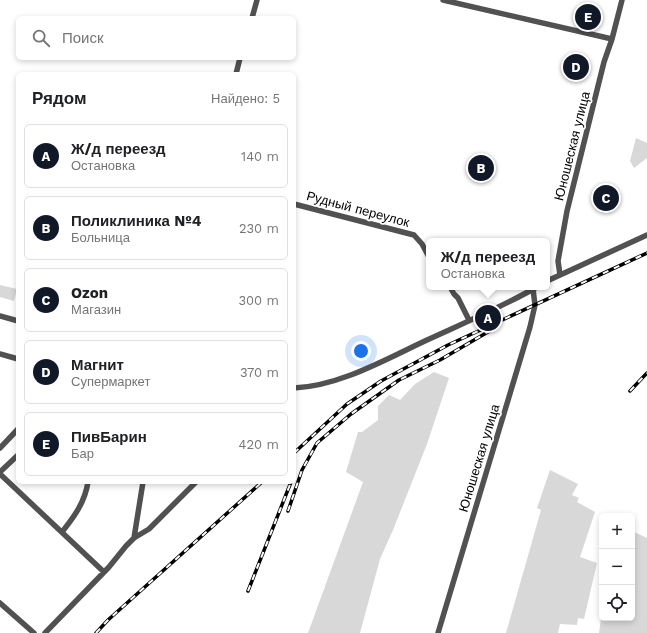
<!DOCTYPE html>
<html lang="ru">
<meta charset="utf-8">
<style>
body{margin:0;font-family:"Work Sans",sans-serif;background:#f6f6f6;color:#202124}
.controls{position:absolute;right:12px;bottom:12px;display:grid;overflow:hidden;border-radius:6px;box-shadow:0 2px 6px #0003}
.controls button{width:36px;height:36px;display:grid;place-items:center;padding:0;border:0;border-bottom:1px solid #e0e0e0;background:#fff;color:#202124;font:20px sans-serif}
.you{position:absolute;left:361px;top:351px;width:14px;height:14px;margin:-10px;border:3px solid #fff;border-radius:50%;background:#1a73e8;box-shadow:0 0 0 6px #1a73e833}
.badge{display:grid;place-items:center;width:26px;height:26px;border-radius:50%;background:#111827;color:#fff;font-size:13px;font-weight:700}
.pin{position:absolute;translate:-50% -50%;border:2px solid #fff;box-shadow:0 1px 4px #0006}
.popup{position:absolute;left:426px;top:238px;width:124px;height:52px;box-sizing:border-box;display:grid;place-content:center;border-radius:6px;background:#fff;filter:drop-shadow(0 1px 3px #0005);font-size:13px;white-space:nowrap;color:#757577}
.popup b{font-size:15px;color:#202124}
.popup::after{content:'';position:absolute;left:50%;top:100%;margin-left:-8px;border:8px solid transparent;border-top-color:#fff}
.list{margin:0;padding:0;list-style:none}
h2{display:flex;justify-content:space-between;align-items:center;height:52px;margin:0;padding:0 16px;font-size:17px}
h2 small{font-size:13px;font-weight:400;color:#757577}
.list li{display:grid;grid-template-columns:26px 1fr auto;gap:12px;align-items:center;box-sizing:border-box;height:64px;margin:0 8px 8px;padding:0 8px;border:1px solid #e0e0e0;border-radius:6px}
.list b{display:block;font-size:15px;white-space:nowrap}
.list p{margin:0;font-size:13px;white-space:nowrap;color:#757577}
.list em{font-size:13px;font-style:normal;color:#757577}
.icon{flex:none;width:22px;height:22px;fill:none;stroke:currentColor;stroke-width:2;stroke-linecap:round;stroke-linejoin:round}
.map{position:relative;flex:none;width:647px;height:633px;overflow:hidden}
.search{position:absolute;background:#fff;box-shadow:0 2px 6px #0003;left:16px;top:16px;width:280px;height:44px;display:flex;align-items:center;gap:10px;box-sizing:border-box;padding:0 14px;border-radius:6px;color:#757577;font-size:15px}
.panel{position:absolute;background:#fff;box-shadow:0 2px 6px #0003;left:16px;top:72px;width:280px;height:412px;border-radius:6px}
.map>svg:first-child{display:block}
.green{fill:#d8d8d8}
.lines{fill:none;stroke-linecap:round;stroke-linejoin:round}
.street{stroke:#515151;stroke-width:5.5}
.rail-casing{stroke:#000;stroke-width:3.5}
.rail{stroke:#fff;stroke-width:2;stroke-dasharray:6;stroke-linecap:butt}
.labels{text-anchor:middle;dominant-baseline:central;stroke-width:3.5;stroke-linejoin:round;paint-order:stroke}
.street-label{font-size:13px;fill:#000;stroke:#fff}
</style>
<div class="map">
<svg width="647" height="633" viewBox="0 0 647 633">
<rect width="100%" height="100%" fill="#fff"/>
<path class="green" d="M636,138L647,143V158L634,168L630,161Z
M0,285L17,289L14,301L0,297Z
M434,372L449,378L427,444L393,530L380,559L360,633H308L363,482L346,472L358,432H362L378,420V406L389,395L400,400L415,384Z
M550,470L578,484L572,495L579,498L577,502L595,512L580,557L597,563L584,619L578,618L577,625L560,624L558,633H506L541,510L537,508Z
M632,531L647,538V633H599L602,611V618H632Z"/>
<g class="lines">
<path class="street" d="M443,0L612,39
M252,18L257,0
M236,74L240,58
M294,204L414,235L422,244L429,257
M560,275L558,261L567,211L604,62L612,39L622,0
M547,281L647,235
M450,287L454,294L458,298L469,320
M0,316L18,321
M0,354L18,359
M294,388C340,386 386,359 427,340C464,323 502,307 537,287
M0,448L18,429
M0,472L18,455
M0,474L104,572
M62,532C74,517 85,502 88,482
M134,538L149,529L196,482
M0,603L34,633
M45,633L109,567L126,546L134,538L143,482
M438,633L530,327L535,305L533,289"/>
<defs>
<path id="rail" d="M630,391L647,373
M294,453L347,404L381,381L448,345L647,253
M288,511L302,470L317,443L351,414L399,380L440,360L493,329
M248,591L291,482
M96,633L108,620L262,482"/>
</defs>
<use href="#rail" class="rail-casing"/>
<use href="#rail" class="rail"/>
</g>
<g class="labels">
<g class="street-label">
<text transform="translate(572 146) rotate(-76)">Юношеская улица</text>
<text transform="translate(358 209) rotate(15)">Рудный переулок</text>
<text transform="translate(479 458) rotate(-73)">Юношеская улица</text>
</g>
</g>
</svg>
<div class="controls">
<button>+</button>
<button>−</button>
<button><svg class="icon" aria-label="locate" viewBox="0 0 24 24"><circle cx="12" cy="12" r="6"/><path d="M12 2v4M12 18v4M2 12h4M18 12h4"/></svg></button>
</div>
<div class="you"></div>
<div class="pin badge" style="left:488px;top:318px">A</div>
<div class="popup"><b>Ж/д переезд</b>Остановка</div>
<div class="pin badge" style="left:481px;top:168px">B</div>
<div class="pin badge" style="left:606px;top:198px">C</div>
<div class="pin badge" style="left:576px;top:67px">D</div>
<div class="pin badge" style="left:588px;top:17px">E</div>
<div class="search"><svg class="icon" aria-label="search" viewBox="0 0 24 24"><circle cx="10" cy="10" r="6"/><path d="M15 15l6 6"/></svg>Поиск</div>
<section class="panel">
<h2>Рядом<small>Найдено: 5</small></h2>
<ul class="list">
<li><span class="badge">A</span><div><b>Ж/д переезд</b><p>Остановка</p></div><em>140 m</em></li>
<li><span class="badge">B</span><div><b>Поликлиника №4</b><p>Больница</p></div><em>230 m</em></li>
<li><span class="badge">C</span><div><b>Ozon</b><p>Магазин</p></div><em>300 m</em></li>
<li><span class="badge">D</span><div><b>Магнит</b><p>Супермаркет</p></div><em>370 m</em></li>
<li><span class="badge">E</span><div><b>ПивБарин</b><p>Бар</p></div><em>420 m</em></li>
</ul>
</section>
</div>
